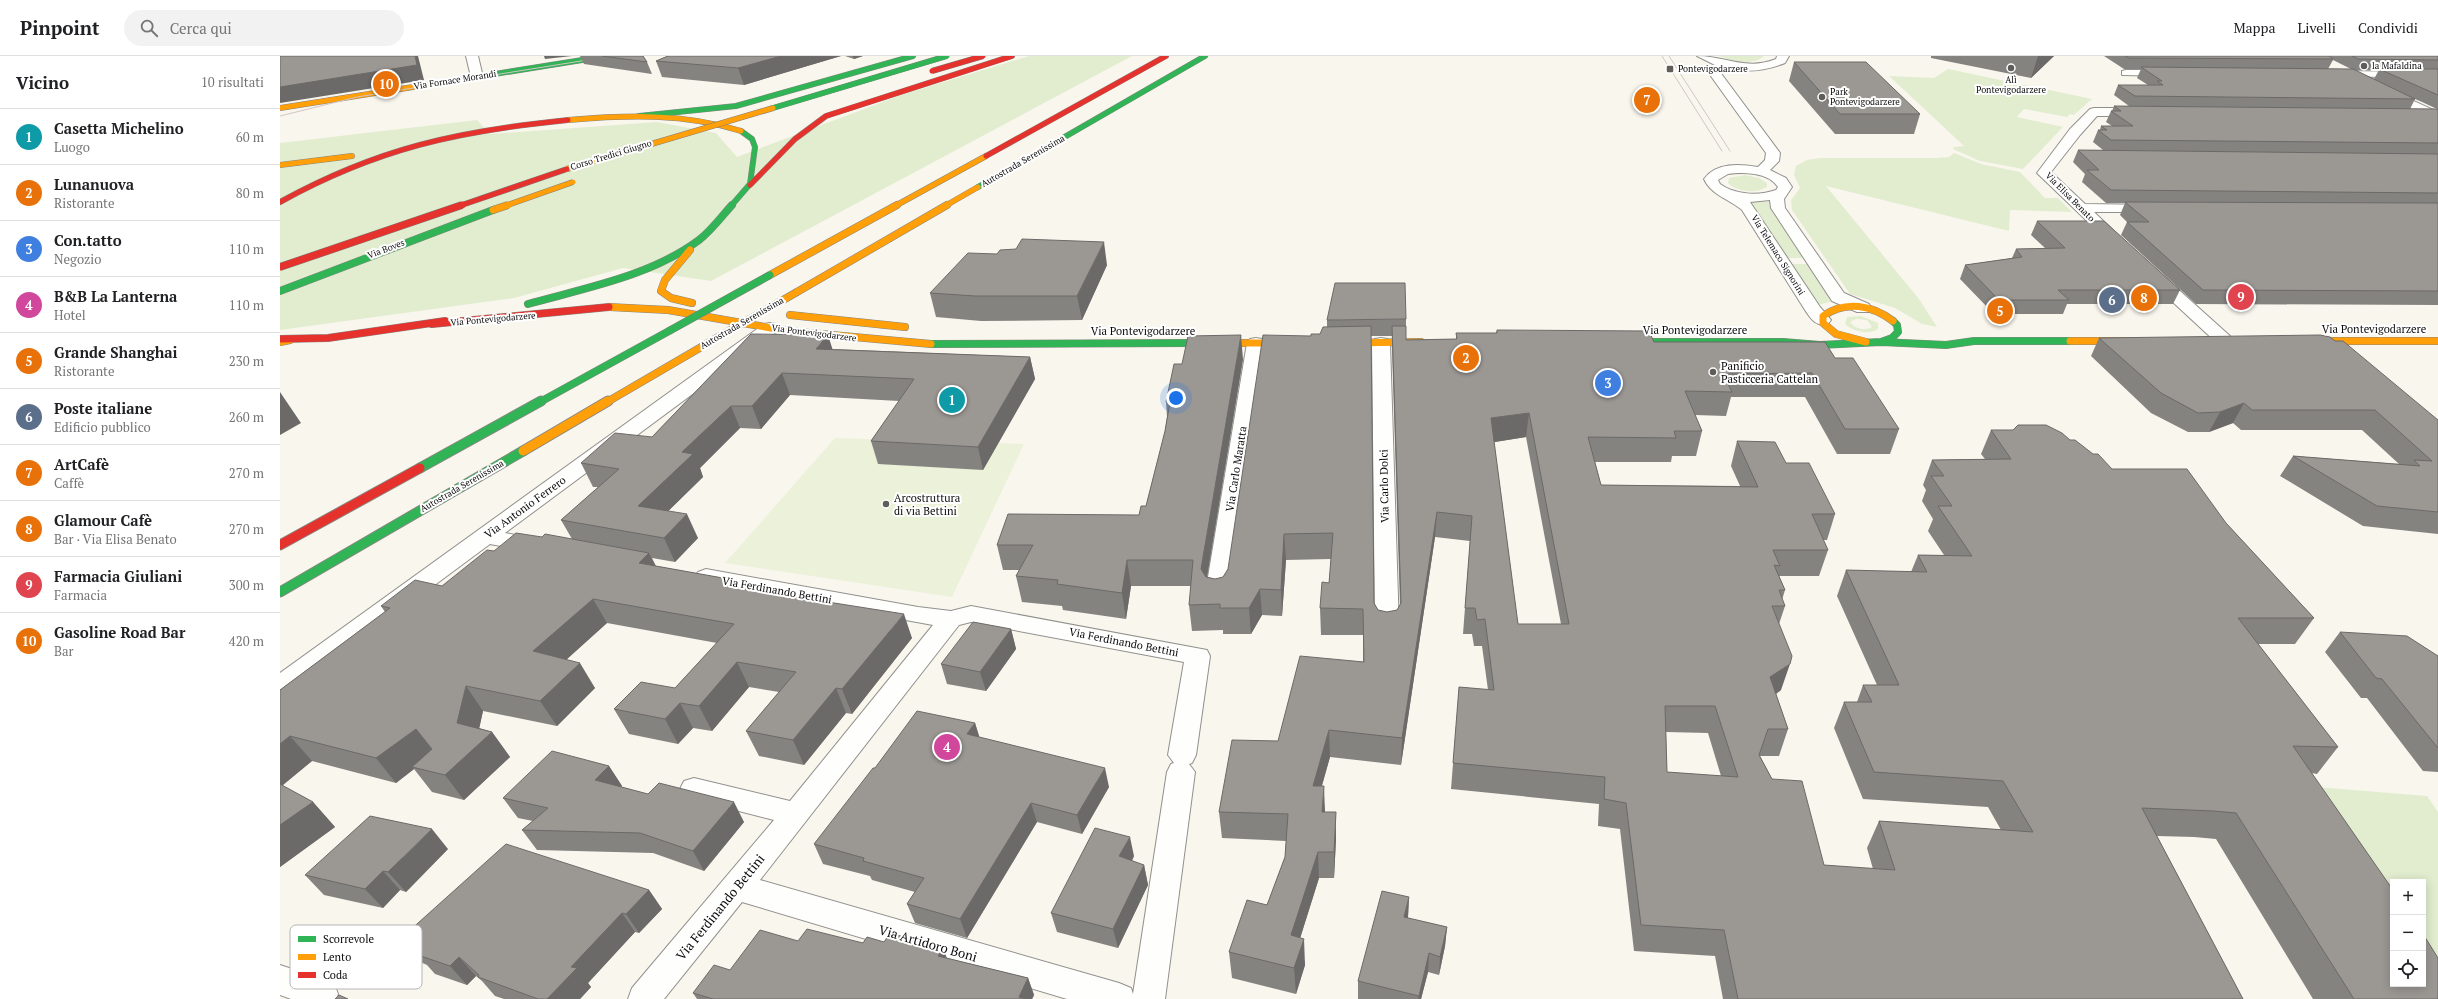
<!DOCTYPE html>
<html lang="it">
<meta charset="utf-8">
<style>
body{margin:0;font-family:"PT Serif",serif;background:#f2f2f2;color:#202124}
.controls{position:absolute;right:12px;bottom:12px;display:grid;overflow:hidden;border-radius:0px;box-shadow:0 2px 10px #0003}
.controls button{width:36px;height:36px;display:grid;place-items:center;padding:0;border:0;border-bottom:1px solid #e0e0e0;background:#fff;color:#202124;font:20px sans-serif}
.you{position:absolute;left:896px;top:342px;width:14px;height:14px;margin:-10px;border:3px solid #fff;border-radius:50%;background:#1a73e8;box-shadow:0 0 0 6px #1a73e833}
.badge{display:grid;place-items:center;width:26px;height:26px;border-radius:50%;background:#1a73e8;color:#fff;font-size:13px;font-weight:700}
.pin{position:absolute;translate:-50% -50%;border:2px solid #fff;box-shadow:0 1px 4px #0006}
.list{margin:0;padding:0;list-style:none}
h2{display:flex;justify-content:space-between;align-items:center;height:52px;margin:0;padding:0 16px;font-size:17px}
h2 small{font-size:13px;font-weight:400;color:#757577}
.list li{display:grid;grid-template-columns:26px 1fr auto;gap:12px;align-items:center;box-sizing:border-box;height:56px;padding:0 16px;border-top:1px solid #e0e0e0}
.list b{display:block;font-size:15px;white-space:nowrap}
.list p{margin:0;font-size:13px;white-space:nowrap;color:#757577}
.list em{font-size:13px;font-style:normal;color:#757577}
.icon{flex:none;width:22px;height:22px;fill:none;stroke:currentColor;stroke-width:2;stroke-linecap:round;stroke-linejoin:round}
.map{position:relative;flex:none;width:2158px;height:943px;overflow:hidden}
header{display:flex;align-items:center;gap:24px;box-sizing:border-box;height:56px;padding:0 20px;background:#fff;border-bottom:1px solid #e0e0e0}
header strong{font-size:19px}
nav{display:flex;gap:22px;margin-inline-start:auto;font-size:14px}
.search{width:280px;height:36px;background:#f2f2f2;display:flex;align-items:center;gap:10px;box-sizing:border-box;padding:0 14px;border-radius:22px;color:#757577;font-size:15px}
main{display:flex}
aside{flex:1;background:#fff}
.map>svg:first-child{display:block}
.green{fill:#e2edcf;fill-rule:evenodd}
.pitch{fill:#ecf1d9}
.lines{fill:none;stroke-linecap:round;stroke-linejoin:round}
.street-casing{stroke:#92908d;stroke-width:2}
.fast-far2-casing{stroke:#888783;stroke-width:6}
.fast-far1-casing{stroke:#888783;stroke-width:8}
.fast-casing{stroke:#888783;stroke-width:11}
.slow-far2-casing{stroke:#888783;stroke-width:6}
.slow-far1-casing{stroke:#888783;stroke-width:8}
.slow-casing{stroke:#888783;stroke-width:11}
.jam-far2-casing{stroke:#888783;stroke-width:6}
.jam-far1-casing{stroke:#888783;stroke-width:8}
.jam-casing{stroke:#888783;stroke-width:11}
.street{fill:#fefefc;fill-rule:evenodd}
.fast-far2{stroke:#30b455;stroke-width:5}
.fast-far1{stroke:#30b455;stroke-width:7}
.fast{stroke:#30b455;stroke-width:9}
.slow-far2{stroke:#ff9f0a;stroke-width:5}
.slow-far1{stroke:#ff9f0a;stroke-width:7}
.slow{stroke:#ff9f0a;stroke-width:9}
.jam-far2{stroke:#e5322d;stroke-width:5}
.jam-far1{stroke:#e5322d;stroke-width:7}
.jam{stroke:#e5322d;stroke-width:9}
.tram{stroke:#d4c5c4;stroke-width:1}
.fast-bridge-far1-casing{stroke:#7f7e7a;stroke-width:6;stroke-linecap:butt}
.fast-bridge-casing{stroke:#7f7e7a;stroke-width:8;stroke-linecap:butt}
.slow-bridge-far1-casing{stroke:#7f7e7a;stroke-width:6;stroke-linecap:butt}
.slow-bridge-casing{stroke:#7f7e7a;stroke-width:8;stroke-linecap:butt}
.jam-bridge-far1-casing{stroke:#7f7e7a;stroke-width:6;stroke-linecap:butt}
.jam-bridge-casing{stroke:#7f7e7a;stroke-width:8;stroke-linecap:butt}
.fast-bridge-far1{stroke:#30b455;stroke-width:5}
.fast-bridge{stroke:#30b455;stroke-width:7}
.slow-bridge-far1{stroke:#ff9f0a;stroke-width:5}
.slow-bridge{stroke:#ff9f0a;stroke-width:7}
.jam-bridge-far1{stroke:#e5322d;stroke-width:5}
.jam-bridge{stroke:#e5322d;stroke-width:7}
.wall{fill:#85837f;fill-rule:evenodd}
.shaded-wall{fill:#6c6a68}
.building{fill:#9b9894;stroke:#6c6a68;fill-rule:evenodd}
.poi-dot{fill:#5e5d5a;stroke:#fff;stroke-width:1.5}
.labels{text-anchor:middle;dominant-baseline:central;stroke-width:4;stroke-linejoin:round;paint-order:stroke}
.far-poi-label{font-size:9px;fill:#0a0a0a;stroke:#fff;text-anchor:start}
.far-street-label{font-size:9px;fill:#0a0a0a;stroke:#fff}
.street-label{font-size:11px;fill:#0a0a0a;stroke:#fff}
.poi-label{font-size:11px;fill:#0a0a0a;stroke:#fff;text-anchor:start}
.near-street-label{font-size:13px;fill:#0a0a0a;stroke:#fff}
.key{fill:#fff;stroke:#b6b6b6;stroke-width:1}
.key-label{font-size:11px;fill:#0a0a0a}
</style>
<header>
<strong>Pinpoint</strong>
<div class="search"><svg class="icon" aria-label="search" viewBox="0 0 24 24"><circle cx="10" cy="10" r="6"/><path d="M15 15l6 6"/></svg>Cerca qui</div>
<nav><a>Mappa</a><a>Livelli</a><a>Condividi</a></nav>
</header>
<main>
<aside>
<h2>Vicino<small>10 risultati</small></h2>
<ul class="list">
<li><span class="badge" style="background:#0f9aa8">1</span><div><b>Casetta Michelino</b><p>Luogo</p></div><em>60 m</em></li>
<li><span class="badge" style="background:#e8710a">2</span><div><b>Lunanuova</b><p>Ristorante</p></div><em>80 m</em></li>
<li><span class="badge" style="background:#3f7fe0">3</span><div><b>Con.tatto</b><p>Negozio</p></div><em>110 m</em></li>
<li><span class="badge" style="background:#d1479c">4</span><div><b>B&amp;B La Lanterna</b><p>Hotel</p></div><em>110 m</em></li>
<li><span class="badge" style="background:#e8710a">5</span><div><b>Grande Shanghai</b><p>Ristorante</p></div><em>230 m</em></li>
<li><span class="badge" style="background:#5c6f8a">6</span><div><b>Poste italiane</b><p>Edificio pubblico</p></div><em>260 m</em></li>
<li><span class="badge" style="background:#e8710a">7</span><div><b>ArtCafè</b><p>Caffè</p></div><em>270 m</em></li>
<li><span class="badge" style="background:#e8710a">8</span><div><b>Glamour Cafè</b><p>Bar · Via Elisa Benato</p></div><em>270 m</em></li>
<li><span class="badge" style="background:#e0444e">9</span><div><b>Farmacia Giuliani</b><p>Farmacia</p></div><em>300 m</em></li>
<li><span class="badge" style="background:#e8710a">10</span><div><b>Gasoline Road Bar</b><p>Bar</p></div><em>420 m</em></li>
</ul>
</aside>
<div class="map">
<svg width="2158" height="943" viewBox="0 0 2158 943">
<rect width="100%" height="100%" fill="#f9f6ee"/>
<path class="green" d="M749,0H852L431,225L343,212L234,242L0,274V87L197,64L210,78L377,66L436,77L457,101L621,39Z
M1439,0H1484C1474,10 1451,5 1439,0Z
M1668,13L1812,43L1794,59L1790,58L1787,61L1744,53L1737,61L1783,71L1743,113L1700,105L1673,93L1674,91L1684,90L1609,20L1654,22Z
M1674,97L1701,108L1740,116L1765,142H1778L1792,156L1730,154L1729,175L1546,130L1639,243L1657,271L1642,268L1615,252L1570,238L1512,154L1511,144L1520,132L1514,119L1516,110L1527,104L1540,102H1657L1669,101Z
M1465,119L1479,122L1487,127V131C1476,138 1457,136 1448,127L1449,122Z
M1471,146H1489L1526,202H1506Z
M1510,208H1530L1554,245L1538,249Z
M1581,260L1598,267V273C1588,279 1574,276 1565,268L1567,261ZM1576,263L1587,264L1592,271C1585,275 1575,273 1570,266Z
M2012,729L2147,740L2158,756V943L2143,928V826H2113V884Z"/>
<path class="pitch" d="M555,382L744,388L672,541L445,507Z"/>
<g class="lines">
<defs>
<path id="street" d="M186,0H198L203,21L201,23L197,24L191,21Z
M1417,0C1446,0 1466,15 1496,3L1497,0H1509L1505,7C1485,15 1466,17 1445,12L1440,16L1500,97L1499,105L1490,114L1506,122L1512,131L1504,143L1505,152L1564,237L1589,248L1591,252L1589,256H1577L1552,245L1491,152L1490,144L1470,146L1540,251L1551,264L1548,268C1536,271 1531,263 1525,254L1462,154C1449,143 1431,139 1424,123C1436,106 1460,108 1478,111L1485,104L1486,97L1428,16L1435,9ZM1448,118C1463,116 1488,116 1498,131L1496,134C1479,140 1455,139 1440,128L1438,124Z
M1846,14H1889L1895,17L1889,20L1842,19V15Z
M2055,15L2158,16V22L2051,20L2049,18Z
M2105,32L2158,56V65L2101,39L2099,36L2101,33Z
M1814,52H1861L1867,56L1861,60H1817L1800,79L1771,116L1805,148L1878,149L1880,152L1873,156H1814L1844,185L1836,190L1831,188L1757,117L1790,73L1810,53Z
M1875,216L1881,218L1950,280L1953,284L1950,288H1938L1869,224L1867,221L1869,218Z
M490,267L496,268L499,272L496,276L225,477L265,485L268,490L265,495L257,497L210,488L9,637L0,639V617L484,268Z
M976,282L982,283L985,287L949,539L945,545L937,547L929,545L925,539L967,287L970,283Z
M1101,282L1107,283L1110,287L1119,573L1116,579L1107,581L1098,579L1095,573L1092,287L1095,283Z
M426,513L638,551L671,555L691,550L927,594L930,600L916,699L912,707L909,708L915,716L885,943H787L462,846L384,943H348L352,932L494,764L404,741L400,733L404,725L414,722L510,745L653,569L418,526L414,521L418,516ZM691,566L904,606L888,699L894,707L891,708L887,716L853,938L851,932L839,927L480,824L679,569Z
M0,909L54,927L58,938L56,943H11L0,939Z"/>
<path id="fast-far2" d="M190,22L327,0
M359,60L456,50L633,0
M698,131L925,0
M451,150L470,128L475,91L472,83L461,75"/>
<path id="fast-far1" d="M0,235L213,154
M248,248C305,232 371,220 419,184C431,175 442,160 452,149
M1343,286H1503L1540,289L1601,286L1612,282L1618,276L1617,269L1613,265
M1601,286L1666,289L1694,285H1790
M651,288L914,287
M260,346L389,275"/>
<path id="fast" d="M140,412L261,345
M0,536L243,395"/>
<path id="slow-far2" d="M0,52L190,22
M288,64C347,59 404,57 461,75
M0,109L72,100
M615,150L706,100
M665,150L698,131"/>
<path id="slow-far1" d="M410,194L385,224L381,235L391,242L412,247
M490,219L617,149
M517,236L667,149
M329,251L388,254L508,275L651,288
M510,259L625,271
M1790,285H1847
M2026,285H2158
M0,286L10,284
M1586,286L1556,278L1543,267V260C1566,244 1592,249 1613,265
M914,287H1011
M1061,287L1141,286
M327,346L435,283"/>
<path id="slow" d="M243,395L328,345"/>
<path id="jam-far2" d="M706,100L886,0
M470,129L515,83L546,60L732,0
M0,146C98,92 178,75 288,64"/>
<path id="jam-far1" d="M152,268L329,251
M0,283L48,282L165,265"/>
<path id="jam" d="M0,489L140,412"/>
</defs>
<use href="#street" class="street-casing"/>
<use href="#fast-far2" class="fast-far2-casing"/>
<use href="#fast-far1" class="fast-far1-casing"/>
<use href="#fast" class="fast-casing"/>
<use href="#slow-far2" class="slow-far2-casing"/>
<use href="#slow-far1" class="slow-far1-casing"/>
<use href="#slow" class="slow-casing"/>
<use href="#jam-far2" class="jam-far2-casing"/>
<use href="#jam-far1" class="jam-far1-casing"/>
<use href="#jam" class="jam-casing"/>
<use href="#street" class="street"/>
<use href="#fast-far2" class="fast-far2"/>
<use href="#fast-far1" class="fast-far1"/>
<use href="#fast" class="fast"/>
<use href="#slow-far2" class="slow-far2"/>
<use href="#slow-far1" class="slow-far1"/>
<use href="#slow" class="slow"/>
<use href="#jam-far2" class="jam-far2"/>
<use href="#jam-far1" class="jam-far1"/>
<use href="#jam" class="jam"/>
<path class="tram" d="M1382,0L1442,95
M1389,0L1450,95
M0,60L77,41L332,0"/>
<defs>
<path id="fast-bridge-far1" d="M493,52L667,0"/>
<path id="fast-bridge" d="M389,275L490,219"/>
<path id="slow-bridge-far1" d="M287,113L493,52
M225,150L293,126"/>
<path id="slow-bridge" d="M213,154L228,149
M435,283L517,236"/>
<path id="jam-bridge-far1" d="M652,15L703,0
M179,150L287,113"/>
<path id="jam-bridge" d="M0,211L182,149"/>
</defs>
<use href="#fast-bridge-far1" class="fast-bridge-far1-casing"/>
<use href="#fast-bridge" class="fast-bridge-casing"/>
<use href="#slow-bridge-far1" class="slow-bridge-far1-casing"/>
<use href="#slow-bridge" class="slow-bridge-casing"/>
<use href="#jam-bridge-far1" class="jam-bridge-far1-casing"/>
<use href="#jam-bridge" class="jam-bridge-casing"/>
<use href="#fast-bridge-far1" class="fast-bridge-far1"/>
<use href="#fast-bridge" class="fast-bridge"/>
<use href="#slow-bridge-far1" class="slow-bridge-far1"/>
<use href="#slow-bridge" class="slow-bridge"/>
<use href="#jam-bridge-far1" class="jam-bridge-far1"/>
<use href="#jam-bridge" class="jam-bridge"/>
</g>
<path class="wall" d="M300,0H363L367,6L372,18L304,8Z
M388,0H561L464,29L382,21L376,5Z
M565,0H583L574,3Z
M1651,0H1774L1751,22L1651,2Z
M1824,0H2158V249L1916,248L1841,179L1847,166L1840,159L1845,147H1826L1802,126L1805,118L1793,106L1798,94H1823L1813,86L1818,74H1820L1821,70H1832L1826,66L1831,55H1832L1834,50H1849L1834,39L1838,29H1868L1857,22L1861,13H1844ZM2053,4L2071,13H2048ZM2074,14H2099L2094,23ZM2135,43L2142,46L2157,53H2130Z
M1514,6L1640,58L1634,78H1555L1509,25Z
M1757,165L1900,234L1893,248H1787L1783,258H1718L1712,256L1680,223L1685,209L1732,202L1736,193L1765,192L1751,179Z
M827,209L802,264L701,265L656,261L650,237Z
M1126,263V284L1176,283V277H1216L1217,274L1374,286L1555,302L1619,373L1610,398H1557L1525,341H1451L1446,360L1415,359L1422,375L1416,400H1392L1391,406H1315L1321,429L1460,430L1451,410L1457,385L1506,407L1555,458L1547,484H1543L1548,494L1539,520H1499L1505,534L1502,544L1505,550L1499,568L1501,634L1496,638L1508,673L1499,700H1480L1492,723L1544,809L1593,813L1587,792L1599,765L1721,774L1708,751L1583,743L1554,672L1564,646H1577L1583,629H1597L1557,540L1566,514L1631,516L1638,499H1664L1648,475L1653,463L1642,445L1646,434L1643,429L1652,404L1705,403L1701,398L1711,374L1790,384L1832,413L1946,467L2034,562L2015,588H1978L2058,691L2037,718L2032,717L2158,943H2033L1936,783L1914,781L1877,780L1963,943H1443L1435,900L1354,895L1340,773L1318,770L1319,748L1171,733L1179,631L1208,634L1202,590H1194L1192,578H1183L1190,485L1155,481L1121,709L1050,701L1042,730L1045,756L1056,783L1054,822H1039L1020,882L1025,909L1016,938L952,922L949,896L987,849L1005,801L1006,785L942,782L939,756L998,685L1083,606V579H1041L1040,552L1049,527L1051,503L1006,504L1002,560L982,559L971,578H943V574L912,575L909,549L911,530H851L846,563L783,554L782,550L742,546L736,520L739,514H723L717,489L859,459L866,450L885,375L887,361L886,346L902,308L963,303L927,521L935,523L943,521L948,513L1031,280L1040,278L1047,271V264ZM1091,280H1112V293L1120,550L1117,554L1107,556L1098,554L1094,547ZM1246,381L1281,568H1238L1214,386ZM1386,676L1428,677L1441,720L1387,716Z
M471,278L552,293L750,301L755,323L703,414L598,408L591,385L619,345L510,339L481,373L460,372L420,412L423,421L388,455L418,482L395,506L372,502L376,510L454,524L457,530L632,582L572,658L566,657L524,709L479,700L466,675L499,636L469,631L432,675L413,672L398,688L349,678L334,653L395,632L437,587L327,567L286,604L315,632L277,670L203,655L199,672L212,676L230,701L184,744L152,736L134,713L116,727L32,705L2,730L33,746L55,771L0,811V634L105,556L101,550L162,530L214,495L262,481L292,483L281,464L318,431H313L301,407L372,381Z
M1819,282L2158,364V478L2083,470L2000,420L2013,400L2119,408L2082,374H1961L1953,367L1929,376H1908L1871,357L1811,300Z
M731,573L736,593L706,635L667,628L661,608Z
M2060,576L2158,600V716L2143,715L2087,642H2081L2045,596Z
M695,667L699,681L829,731L802,778L757,766L687,882L635,867L627,848L635,836L592,824L590,820L543,808L534,788L595,712Z
M329,710L342,730L341,731L464,766L424,815L373,797L257,794L242,774L253,765L238,762L223,742Z
M168,793L126,836L120,834L103,852L44,839L25,819Z
M854,800L852,805L864,809L868,829L838,892L777,876L771,857Z
M369,834L382,853L359,877L355,876L308,927L311,931L300,943H224L215,940L202,925L196,920L187,929L155,918L147,909L136,904L118,885Z
M1129,841L1128,862L1167,871L1165,890L1159,919L1148,916L1141,943H1078V925Z
M518,885L583,887L667,902L748,922L754,939L752,943H417L413,937L450,914Z"/>
<path class="shaded-wall" d="M135,0H138L144,24L0,47V31Z
M264,0H292L265,3Z
M501,0H561L464,29L458,12Z
M573,0H583L574,3Z
M1758,0H1774L1751,22Z
M824,186L827,209L802,264L797,240Z
M548,279L555,301L536,293Z
M961,279L963,303L924,539L921,513Z
M750,301L755,323L703,414L698,391Z
M502,317L510,339L481,373L472,350Z
M0,336L21,367L0,379Z
M1964,347L1953,367L1929,376L1940,356Z
M451,350L460,372L420,412L423,421L369,474L358,450L402,396Z
M1249,357L1246,381L1209,387L1211,362Z
M1157,456L1155,481L1121,709L1122,682Z
M407,458L418,482L395,506L384,482Z
M1004,478L1006,504L1002,560L1001,534Z
M369,497L381,521L359,507Z
M847,504L851,530L846,563L842,537Z
M454,524L465,548L449,529Z
M980,533L982,559L971,578L969,552Z
M313,543L327,567L268,620L253,595Z
M624,558L632,582L572,658L562,633Z
M731,573L736,593L706,635L700,616Z
M457,606L469,631L432,675L419,650Z
M300,607L315,632L277,670L260,645Z
M1510,608L1501,634L1482,648L1490,621Z
M186,630L203,655L195,692L177,667Z
M556,632L566,657L524,709L513,684Z
M400,647L413,672L398,688L385,663Z
M695,667L701,686L687,678Z
M136,673L155,698L132,711L134,713L116,727L96,702Z
M1049,674L1050,701L1034,756L1033,730Z
M212,676L230,701L184,744L165,719Z
M10,680L32,705L0,731V688Z
M329,710L342,730L328,744L315,724Z
M825,712L829,731L802,778L797,759Z
M1044,730L1045,757L1042,756Z
M33,746L55,771L0,811V769Z
M454,746L464,766L424,815L413,795Z
M751,747L757,766L687,882L680,863Z
M1056,756V783L1054,822V796Z
M152,773L168,793L126,836L108,816Z
M850,781L854,800L844,820L839,800Z
M1038,796L1039,822L1013,905L1011,879Z
M864,809L868,829L838,892L833,873Z
M103,815L120,834L103,852L85,833Z
M369,834L382,853L359,877L346,858Z
M1129,841L1128,860L1124,880V861Z
M342,857L355,876L308,927L311,931L300,943H267L291,911Z
M1167,871L1165,890L1159,919L1160,901Z
M1024,883L1025,909L1016,938L1014,912Z
M663,892L670,910L658,900Z
M1149,897L1148,916L1141,943H1138L1139,940Z
M179,901L196,920L187,929L170,910Z
M748,922L754,939L752,943H739V941Z"/>
<path class="building" d="M0,0H135L137,9L0,31Z
M322,0H363L367,6Z
M388,0H501L458,12L376,5Z
M1845,0H2049L2053,3L1849,2Z
M2072,0H2158V4L2078,3Z
M1514,6H1586L1640,58H1560Z
M1861,11L2073,13L2135,43L1855,40L1838,29H1883L1877,25H1882Z
M2099,13H2158V39Z
M1834,50L2158,53V87L1831,84L1818,74H1827L1821,70H1853L1831,55H1841Z
M1798,94L2158,98V137L1831,134L1807,114H1819Z
M1845,146L2158,147V235L1923,234L1847,166H1869Z
M1757,165H1824L1900,234H1778L1789,244H1723L1717,242L1685,209L1742,201L1736,193L1785,192Z
M742,183L824,186L797,240H695L650,237L688,197L717,198L720,194L736,193Z
M1055,227H1125L1126,263L1047,264Z
M1091,270L1094,547L1098,554L1107,556L1117,554L1121,547L1112,270H1126V284L1177,283L1176,277H1217V274L1369,275L1374,286H1545L1555,302H1573L1619,373H1565L1532,317L1443,318L1452,336L1405,335L1422,375H1394L1396,382L1308,381L1321,429L1478,431L1457,385L1495,386L1506,407H1529L1555,458H1532L1548,494H1493L1500,510L1494,509L1505,534H1499L1505,550H1492L1512,600L1510,608L1490,621L1508,673H1488L1479,699L1492,723L1522,725L1544,809L1615,814L1599,765L1753,776L1723,725L1594,716L1564,646H1592L1583,629H1619L1566,514L1647,516L1638,499L1692,500L1658,450H1672L1651,420H1664L1652,404L1731,403L1711,374H1733L1738,369H1766L1782,377L1790,384H1795L1813,398H1818L1832,413H1907L1946,467L2034,562H1958L2058,691L2013,690L2113,834V928H2143V878L2158,902V943H2074L1956,757L1933,755L1862,752L1963,943H1458L1444,874L1361,869L1346,747L1324,743L1325,721L1173,707L1179,631L1214,634L1205,563L1197,564L1195,552H1185L1192,460L1157,456L1122,682L1049,674L1033,730H1044L1042,756H1056L1054,796H1038L1011,879L1024,883L1014,912L949,896L967,844L987,849L1005,801L1008,758L939,756L952,684L998,685L1020,600L1084,606L1083,553L1040,552L1042,526L1049,527L1053,477L1004,478L1001,534L980,533L969,552H940V548L909,549L913,504H847L842,537L777,528L778,524L736,520L753,489H717L728,458L859,459L861,450H866L885,375L890,346H886L894,308H902L908,280L961,279L921,513L926,521L935,523L943,521L948,513L983,279L1031,280V278H1040L1043,271ZM1249,357L1289,568H1238L1211,362ZM1385,650H1435L1458,721L1387,716Z
M471,278L548,279L536,293L750,301L698,391L591,385L634,323L502,317L472,350H451L402,396L413,398L358,450L407,458L384,482L281,464L339,413L301,407L335,377L372,381Z
M2040,279L2050,281L2055,285H2063L2158,364V456L2097,450L2013,400L2140,410L2134,404L2152,405L2095,354H1972L1964,347L1940,356L1918,357L1881,337L1819,282Z
M236,477L262,481L265,478L369,497L359,507L454,524L449,529L497,538L624,558L562,633L556,632L513,684L466,675L516,616L457,606L419,650L400,647L385,663L334,653L361,626L395,632L454,568L313,543L253,595L300,607L260,645L186,630L177,667L212,676L165,719L132,711L152,693L136,673L96,702L10,680L0,688V634L110,552L101,550L135,524L162,530L207,494L214,495Z
M693,566L731,573L700,616L661,608Z
M2060,576L2127,580L2158,600V692L2102,623L2096,622Z
M637,655L695,667L687,678L825,712L797,759L751,747L680,863L627,848L644,822L583,805L584,802L534,788L593,712H595Z
M272,695L329,710L315,724L368,738L379,727L454,746L413,795L360,777L242,774L268,752L223,742Z
M0,728L33,746L0,769Z
M90,760L152,773L108,816L103,815L85,833L25,819Z
M815,772L850,781L839,800L864,809L833,873L771,857Z
M226,788L369,834L346,858L342,857L291,911L297,912L267,943H258L198,921L199,919L179,901L170,910L138,899L142,895L118,885Z
M1102,835L1129,841L1124,861L1167,871L1160,901L1149,897L1139,940L1078,925Z
M527,873L583,887L587,881L604,886L610,877L663,892L658,900L748,922L739,941L745,943H433L413,937L434,909L450,914L480,874L518,885Z
M59,939L68,943H55Z"/>
<g class="poi-dot">
<circle cx="2084" cy="10" r="4"/>
<circle cx="1731" cy="12" r="4"/>
<rect x="1386" y="9" width="8" height="8" rx="2"/>
<circle cx="1542" cy="41" r="4"/>
<circle cx="1433" cy="316" r="4"/>
<circle cx="606" cy="448" r="4"/>
</g>
<g class="labels">
<g class="far-poi-label">
<text x="2092" y="10">la Mafaldina</text>
<text x="1398" y="13">Pontevigodarzere</text>
<text x="1731" y="24" text-anchor="middle">Alì<tspan x="1731" dy="10">Pontevigodarzere</tspan></text>
<text x="1550" y="36">Park<tspan x="1550" dy="10">Pontevigodarzere</tspan></text>
</g>
<g class="far-street-label">
<text transform="translate(175 24) rotate(-9)">Via Fornace Morandi</text>
<text transform="translate(331 99) rotate(-17)">Corso Tredici Giugno</text>
<text transform="translate(743 105) rotate(-30)">Autostrada Serenissima</text>
<text transform="translate(1790 141) rotate(45)">Via Elisa Benato</text>
<text transform="translate(106 193) rotate(-21)">Via Boves</text>
<text transform="translate(1498 199) rotate(58)">Via Telemaco Signorini</text>
<text transform="translate(213 263) rotate(-5)">Via Pontevigodarzere</text>
<text transform="translate(462 267) rotate(-30)">Autostrada Serenissima</text>
<text transform="translate(534 277) rotate(7)">Via Pontevigodarzere</text>
<text transform="translate(182 430) rotate(-30)">Autostrada Serenissima</text>
</g>
<g class="street-label">
<text x="2094" y="273">Via Pontevigodarzere</text>
<text x="1415" y="274">Via Pontevigodarzere</text>
<text x="863" y="275">Via Pontevigodarzere</text>
<text transform="translate(956 413) rotate(-81)">Via Carlo Maratta</text>
<text transform="translate(1104 430) rotate(-91)">Via Carlo Dolci</text>
<text transform="translate(245 451) rotate(-36)">Via Antonio Ferrero</text>
<text transform="translate(497 534) rotate(10)">Via Ferdinando Bettini</text>
<text transform="translate(844 586) rotate(11)">Via Ferdinando Bettini</text>
</g>
<g class="poi-label">
<text x="1441" y="310">Panificio<tspan x="1441" dy="13">Pasticceria Cattelan</tspan></text>
<text x="614" y="442">Arcostruttura<tspan x="614" dy="13">di via Bettini</tspan></text>
</g>
<g class="near-street-label">
<text transform="translate(440 851) rotate(-51)">Via Ferdinando Bettini</text>
<text transform="translate(648 887) rotate(16)">Via Artidoro Boni</text>
</g>
</g>
<rect x="10" y="869" width="132" height="64" rx="6" class="key"/>
<rect x="18" y="880" width="18" height="6" fill="#30b455"/>
<rect x="18" y="898" width="18" height="6" fill="#ff9f0a"/>
<rect x="18" y="916" width="18" height="6" fill="#e5322d"/>
<g class="key-label">
<text x="43" y="887">Scorrevole</text>
<text x="43" y="905">Lento</text>
<text x="43" y="923">Coda</text>
</g>
</svg>
<div class="controls">
<button>+</button>
<button>−</button>
<button><svg class="icon" aria-label="locate" viewBox="0 0 24 24"><circle cx="12" cy="12" r="6"/><path d="M12 2v4M12 18v4M2 12h4M18 12h4"/></svg></button>
</div>
<div class="you"></div>
<div class="pin badge" style="left:672px;top:344px;background:#0f9aa8">1</div>
<div class="pin badge" style="left:1186px;top:302px;background:#e8710a">2</div>
<div class="pin badge" style="left:1328px;top:327px;background:#3f7fe0">3</div>
<div class="pin badge" style="left:667px;top:691px;background:#d1479c">4</div>
<div class="pin badge" style="left:1720px;top:255px;background:#e8710a">5</div>
<div class="pin badge" style="left:1832px;top:244px;background:#5c6f8a">6</div>
<div class="pin badge" style="left:1367px;top:44px;background:#e8710a">7</div>
<div class="pin badge" style="left:1864px;top:242px;background:#e8710a">8</div>
<div class="pin badge" style="left:1961px;top:241px;background:#e0444e">9</div>
<div class="pin badge" style="left:106px;top:28px;background:#e8710a">10</div>
</div>
</main>
